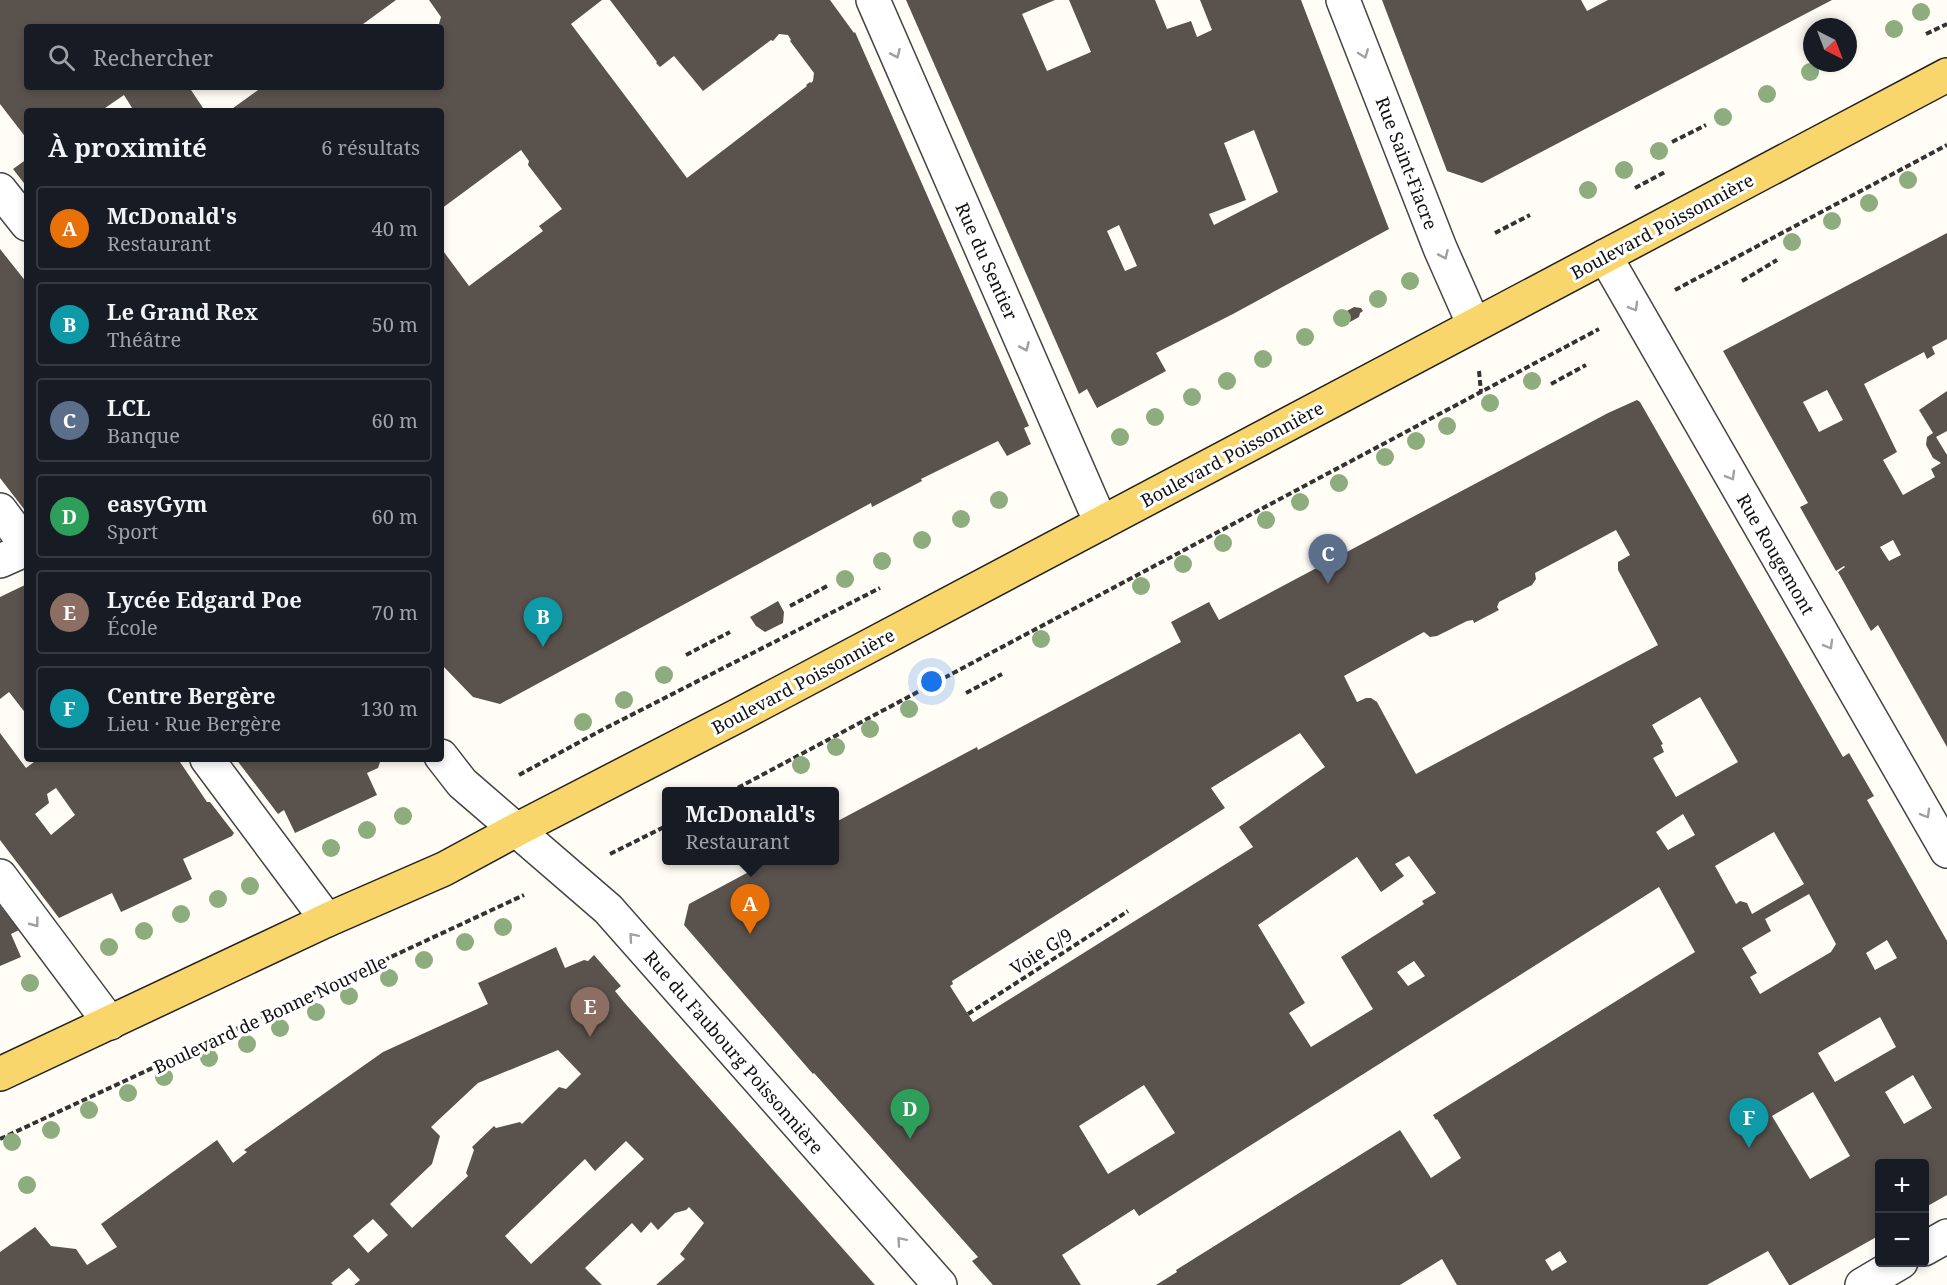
<!DOCTYPE html>
<html lang="fr">
<meta charset="utf-8">
<style>
body{margin:0;font-family:"Noto Serif",serif;background:#242831;color:#f1f3f6}
.controls{position:absolute;right:18px;bottom:18px;display:grid;overflow:hidden;border-radius:6px;box-shadow:0 3px 9px #0003}
.controls button{width:54px;height:54px;display:grid;place-items:center;padding:0;border:0;border-bottom:2px solid #363941;background:#171b24;color:#f1f3f6;font:30px sans-serif}
.compass{position:absolute;left:1803px;top:18px;width:54px;height:54px;border-radius:50%;background:#171b24;box-shadow:0 3px 9px #0003;rotate:138deg}
.you{position:absolute;left:932px;top:682px;width:21px;height:21px;margin:-15px;border:4px solid #fff;border-radius:50%;background:#1a73e8;box-shadow:0 0 0 9px #1a73e833}
.badge{display:grid;place-items:center;width:39px;height:39px;border-radius:50%;background:#8c9099;color:#fff;font-size:20px;font-weight:700}
.pin{position:absolute;translate:-50% -50px;filter:drop-shadow(0 2px 3px #0008)}
.pin::after{content:'';position:absolute;top:32px;width:21px;height:18px;background:inherit;clip-path:polygon(0 0,100% 0,50% 100%)}
.popup{position:absolute;left:662px;top:787px;width:177px;height:78px;box-sizing:border-box;display:grid;place-content:center;border-radius:6px;background:#171b24;filter:drop-shadow(0 2px 4px #0005);font-size:20px;white-space:nowrap;color:#9ea1a6}
.popup b{font-size:22px;color:#f1f3f6}
.popup::after{content:'';position:absolute;left:50%;top:100%;margin-left:-12px;border:12px solid transparent;border-top-color:#171b24}
.list{margin:0;padding:0;list-style:none}
h2{display:flex;justify-content:space-between;align-items:center;height:78px;margin:0;padding:0 24px;font-size:26px}
h2 small{font-size:20px;font-weight:400;color:#9ea1a6}
.list li{display:grid;grid-template-columns:39px 1fr auto;gap:18px;align-items:center;box-sizing:border-box;height:84px;margin:0 12px 12px;padding:0 12px;border:2px solid #363941;border-radius:6px}
.list b{display:block;font-size:22px;white-space:nowrap}
.list p{margin:0;font-size:20px;white-space:nowrap;color:#9ea1a6}
.list em{font-size:20px;font-style:normal;color:#9ea1a6}
.icon{flex:none;width:33px;height:33px;fill:none;stroke:currentColor;stroke-width:2;stroke-linecap:round;stroke-linejoin:round}
.map{position:relative;flex:none;width:1947px;height:1285px;overflow:hidden}
.search{position:absolute;background:#171b24;box-shadow:0 3px 9px #0003;left:24px;top:24px;width:420px;height:66px;display:flex;align-items:center;gap:15px;box-sizing:border-box;padding:0 21px;border-radius:6px;color:#9ea1a6;font-size:22px}
.panel{position:absolute;background:#171b24;box-shadow:0 3px 9px #0003;left:24px;top:108px;width:420px;height:654px;border-radius:6px}
.map>svg:first-child{display:block}
.building{fill:#5a524d;fill-rule:evenodd}
.lines{fill:none;stroke-linecap:round;stroke-linejoin:round}
.minor-casing{stroke:#444;stroke-width:36}
.major-casing{stroke:#222;stroke-width:36}
.path{stroke:#333;stroke-width:4;stroke-dasharray:6 3;stroke-linecap:butt}
.minor{stroke:#fff;stroke-width:33}
.major{stroke:#f9d66b;stroke-width:33}
.tree{fill:#8dad7f}
.oneway{stroke:#a0a0a0}
.labels{text-anchor:middle;dominant-baseline:central;stroke-width:6;stroke-linejoin:round;paint-order:stroke}
.street-label{font-size:18px;fill:#111;stroke:#fff}
</style>
<div class="map">
<svg width="1947" height="1285" viewBox="0 0 1947 1285">
<rect width="100%" height="100%" fill="#fffdf5"/>
<path class="building" d="M0,0H396L359,27H27V87H189L205,111H134L124,95L105,108L107,111H27V139L0,104Z
M429,0H602L571,24L687,178L807,86L806,85L810,82L811,83L813,81L814,73L790,41L791,40L788,35L779,34L773,41L771,40L703,91L674,56L660,67L656,63L657,62L610,0H830L854,33L855,32L1029,426L1024,428L1031,444L1007,456L998,441L921,479L922,481L872,507L871,503L500,704L473,697L441,664V248L469,286L543,231L539,226L562,209L528,165L529,161L521,150L441,209V111H229L261,88L260,87H441V27H438L441,17Z
M906,0H1055L1022,14L1047,71L1091,52L1069,0H1155L1167,29L1191,21L1197,37L1212,30L1200,0H1301L1389,229L1233,314L1156,353L1166,371L1097,408L1087,389L1079,394ZM1254,130L1278,192L1214,225L1209,214L1246,200L1224,143ZM1119,225L1137,266L1125,271L1107,231Z
M1382,0H1581L1587,11L1608,0H1832L1482,183L1447,171Z
M27,159V187L13,169Z
M1947,233V339L1932,347L1935,354L1927,359L1924,352L1864,384L1897,452L1883,460L1903,495L1935,477L1931,469L1941,463L1933,458L1926,445L1927,437L1933,433L1919,410L1947,391V431L1936,437L1947,455V747L1878,625L1871,631L1838,572L1845,567L1844,566L1836,571L1800,507L1808,503L1723,351ZM1827,390L1843,420L1819,432L1803,402ZM1893,540L1901,555L1889,561L1880,547Z
M0,249L27,283V513L0,478Z
M1354,307L1361,308L1363,311L1360,313L1359,317L1350,322L1344,321L1342,318L1345,312Z
M1637,400L1640,402L1843,757L1849,753L1874,796L1867,800L1947,941V1195L1924,1208V1164H1880V1235L1791,1285H1789L1768,1251L1707,1285H1457L1442,1259L1400,1285H1156L1177,1272L1176,1270L1400,1130L1431,1178L1461,1158L1437,1119L1436,1120L1433,1115L1695,952L1659,887L1139,1216L1134,1209L1062,1255L1081,1285H993L972,1261L978,1257L814,1073L813,1074L684,925L689,904L771,860H834V823L977,747L978,750L1181,642L1171,622L1209,602L1219,620L1608,413ZM1616,530L1630,555L1618,562V570L1658,645L1416,774L1377,702L1371,698H1366L1357,702L1344,676L1424,632L1430,637L1437,636L1467,621L1473,620L1474,623L1499,610L1497,607L1499,602L1532,585L1536,579L1535,573ZM1700,697L1738,762L1676,797L1653,758L1664,752L1661,745L1663,744L1652,725ZM1300,733L1325,767L1239,827L1253,847L973,1022L950,986L953,984L952,981L1225,808L1211,788ZM1683,814L1695,835L1668,850L1656,832ZM1774,832L1804,884L1752,914L1747,903L1740,901L1736,904L1715,866ZM1409,856L1436,893L1422,901L1424,904L1341,957L1373,1009L1311,1047L1289,1013L1305,1003L1258,925L1357,857L1381,892L1404,876L1395,864ZM1809,894L1836,944L1831,952L1760,994L1750,977L1757,973L1742,948L1771,931L1765,919ZM1887,940L1897,958L1875,970L1866,953ZM1414,961L1425,976L1408,986L1397,972ZM1880,1017L1896,1047L1835,1082L1818,1053ZM1913,1075L1932,1108L1904,1124L1885,1092ZM1144,1085L1175,1133L1108,1174L1079,1126ZM1813,1092L1850,1156L1810,1179L1772,1116ZM1560,1251L1567,1262L1552,1271L1545,1260Z
M27,584V715L9,692L0,699V597Z
M778,601L784,612L783,623L765,632L756,626L750,617Z
M0,733L26,768L38,759H178L207,802H210L234,833L232,836L183,859L192,879L121,912L112,893L59,918L0,840ZM56,788L75,815L51,835L35,814L49,803L47,794Z
M236,759H381L378,768L367,773L377,795L295,833L284,810L278,814Z
M0,906L19,930L11,934L21,957L0,966Z
M556,947L565,968L584,960L588,961L594,955L621,986L615,991L624,1002L875,1285H656L685,1259L680,1254L704,1223L689,1207L686,1210L675,1213L658,1230L651,1222L641,1233L632,1223L585,1268L602,1285H354L360,1280L349,1268L331,1283L333,1285H0V1252L35,1227L51,1246L76,1249L87,1265L117,1247L101,1224L217,1140L233,1163L247,1152L244,1150L383,1052L488,1004L478,983ZM558,1050L581,1074L566,1089L559,1087L522,1124L520,1122L496,1128L494,1126L472,1147L474,1150L466,1173L468,1176L412,1228L390,1204L432,1164L440,1136L431,1127L478,1083ZM626,1141L644,1159L531,1264L505,1236L585,1159L595,1171ZM373,1219L388,1235L368,1253L353,1236Z"/>
<g class="lines">
<defs>
<path id="minor" d="M873,0L1101,523
M1343,0L1440,248L1474,325
M0,190L27,224
M1605,256L1947,851
M0,510L27,546
M0,561L27,549
M441,756L462,783L608,909L940,1285
M207,759L327,920
M0,876L110,1023
M1924,1249L1947,1236
M1862,1285L1901,1262"/>
<path id="major" d="M0,1074L327,920L444,869L516,830L737,716L1947,75"/>
</defs>
<use href="#minor" class="minor-casing"/>
<use href="#major" class="major-casing"/>
<path class="path" d="M1926,34L1947,24
M1672,142L1706,125
M1635,188L1665,172
M1495,233L1530,215
M1742,281L1777,260
M1675,290L1947,145
M1479,371L1481,392
M1551,384L1586,365
M790,606L829,585
M686,655L730,632
M966,693L1002,674
M519,775L598,732L880,588
M730,792L1599,329
M610,854L666,826
M968,1014L1128,911
M0,1139L524,895"/>
<use href="#minor" class="minor"/>
<use href="#major" class="major"/>
</g>
<g class="tree">
<circle cx="1921" cy="12" r="9"/>
<circle cx="1894" cy="29" r="9"/>
<circle cx="1810" cy="72" r="9"/>
<circle cx="1767" cy="94" r="9"/>
<circle cx="1723" cy="117" r="9"/>
<circle cx="1659" cy="151" r="9"/>
<circle cx="1624" cy="170" r="9"/>
<circle cx="1908" cy="180" r="9"/>
<circle cx="1588" cy="190" r="9"/>
<circle cx="1869" cy="203" r="9"/>
<circle cx="1832" cy="221" r="9"/>
<circle cx="1792" cy="242" r="9"/>
<circle cx="1410" cy="281" r="9"/>
<circle cx="1378" cy="299" r="9"/>
<circle cx="1342" cy="318" r="9"/>
<circle cx="1305" cy="337" r="9"/>
<circle cx="1263" cy="359" r="9"/>
<circle cx="1227" cy="381" r="9"/>
<circle cx="1532" cy="381" r="9"/>
<circle cx="1192" cy="397" r="9"/>
<circle cx="1490" cy="403" r="9"/>
<circle cx="1155" cy="417" r="9"/>
<circle cx="1447" cy="426" r="9"/>
<circle cx="1120" cy="437" r="9"/>
<circle cx="1416" cy="441" r="9"/>
<circle cx="1385" cy="457" r="9"/>
<circle cx="1339" cy="483" r="9"/>
<circle cx="999" cy="500" r="9"/>
<circle cx="1300" cy="502" r="9"/>
<circle cx="961" cy="519" r="9"/>
<circle cx="1266" cy="520" r="9"/>
<circle cx="922" cy="540" r="9"/>
<circle cx="1223" cy="543" r="9"/>
<circle cx="882" cy="561" r="9"/>
<circle cx="1183" cy="564" r="9"/>
<circle cx="845" cy="579" r="9"/>
<circle cx="1141" cy="586" r="9"/>
<circle cx="1041" cy="639" r="9"/>
<circle cx="664" cy="675" r="9"/>
<circle cx="624" cy="700" r="9"/>
<circle cx="909" cy="709" r="9"/>
<circle cx="583" cy="722" r="9"/>
<circle cx="870" cy="729" r="9"/>
<circle cx="836" cy="747" r="9"/>
<circle cx="801" cy="765" r="9"/>
<circle cx="403" cy="816" r="9"/>
<circle cx="367" cy="830" r="9"/>
<circle cx="331" cy="848" r="9"/>
<circle cx="250" cy="886" r="9"/>
<circle cx="218" cy="899" r="9"/>
<circle cx="181" cy="914" r="9"/>
<circle cx="503" cy="927" r="9"/>
<circle cx="144" cy="931" r="9"/>
<circle cx="465" cy="942" r="9"/>
<circle cx="109" cy="947" r="9"/>
<circle cx="424" cy="960" r="9"/>
<circle cx="389" cy="978" r="9"/>
<circle cx="30" cy="983" r="9"/>
<circle cx="349" cy="996" r="9"/>
<circle cx="316" cy="1012" r="9"/>
<circle cx="280" cy="1028" r="9"/>
<circle cx="247" cy="1044" r="9"/>
<circle cx="209" cy="1058" r="9"/>
<circle cx="164" cy="1077" r="9"/>
<circle cx="128" cy="1093" r="9"/>
<circle cx="89" cy="1110" r="9"/>
<circle cx="51" cy="1130" r="9"/>
<circle cx="12" cy="1142" r="9"/>
<circle cx="27" cy="1185" r="9"/>
</g>
<defs><path id="oneway-chevron" d="M-2-3.5L2.5 0L-2 3.5" fill="none" stroke-width="1.6" stroke-linecap="round" stroke-linejoin="round" transform="scale(1.5)"/></defs>
<g class="oneway">
<use href="#oneway-chevron" transform="translate(896 54) rotate(66)"/>
<use href="#oneway-chevron" transform="translate(1364 54) rotate(69)"/>
<use href="#oneway-chevron" transform="translate(1444 255) rotate(66)"/>
<use href="#oneway-chevron" transform="translate(1634 307) rotate(60)"/>
<use href="#oneway-chevron" transform="translate(1025 347) rotate(66)"/>
<use href="#oneway-chevron" transform="translate(1731 476) rotate(60)"/>
<use href="#oneway-chevron" transform="translate(1829 645) rotate(60)"/>
<use href="#oneway-chevron" transform="translate(1926 814) rotate(60)"/>
<use href="#oneway-chevron" transform="translate(35 923) rotate(53)"/>
<use href="#oneway-chevron" transform="translate(633 937) rotate(-131)"/>
<use href="#oneway-chevron" transform="translate(901 1241) rotate(-131)"/>
</g>
<g class="labels">
<g class="street-label">
<text transform="translate(1407 163) rotate(69)">Rue Saint-Fiacre</text>
<text transform="translate(1662 226) rotate(-28)">Boulevard Poissonnière</text>
<text transform="translate(987 261) rotate(66)">Rue du Sentier</text>
<text transform="translate(1232 454) rotate(-28)">Boulevard Poissonnière</text>
<text transform="translate(1776 554) rotate(60)">Rue Rougemont</text>
<text transform="translate(803 681) rotate(-28)">Boulevard Poissonnière</text>
<text transform="translate(1041 951) rotate(-33)">Voie G/9</text>
<text transform="translate(270 1014) rotate(-25)">Boulevard de Bonne Nouvelle</text>
<text transform="translate(734 1052) rotate(49)">Rue du Faubourg Poissonnière</text>
</g>
</g>
</svg>
<div class="controls">
<button>+</button>
<button>−</button>
</div>
<svg class="compass" viewBox="-18 -18 36 36"><path d="M0-13l5 13h-10z" fill="#e53935"/><path d="M0 13l5-13h-10z" fill="#9ea1a6"/></svg>
<div class="you"></div>
<div class="pin badge" style="left:750px;top:934px;background:#e8710a">A</div>
<div class="popup"><b>McDonald's</b>Restaurant</div>
<div class="pin badge" style="left:543px;top:647px;background:#0f9aa8">B</div>
<div class="pin badge" style="left:1328px;top:584px;background:#5c6f8a">C</div>
<div class="pin badge" style="left:910px;top:1139px;background:#2e9e5b">D</div>
<div class="pin badge" style="left:590px;top:1037px;background:#8d6e63">E</div>
<div class="pin badge" style="left:1749px;top:1148px;background:#0f9aa8">F</div>
<div class="search"><svg class="icon" aria-label="search" viewBox="0 0 24 24"><circle cx="10" cy="10" r="6"/><path d="M15 15l6 6"/></svg>Rechercher</div>
<section class="panel">
<h2>À proximité<small>6 résultats</small></h2>
<ul class="list">
<li><span class="badge" style="background:#e8710a">A</span><div><b>McDonald's</b><p>Restaurant</p></div><em>40 m</em></li>
<li><span class="badge" style="background:#0f9aa8">B</span><div><b>Le Grand Rex</b><p>Théâtre</p></div><em>50 m</em></li>
<li><span class="badge" style="background:#5c6f8a">C</span><div><b>LCL</b><p>Banque</p></div><em>60 m</em></li>
<li><span class="badge" style="background:#2e9e5b">D</span><div><b>easyGym</b><p>Sport</p></div><em>60 m</em></li>
<li><span class="badge" style="background:#8d6e63">E</span><div><b>Lycée Edgard Poe</b><p>École</p></div><em>70 m</em></li>
<li><span class="badge" style="background:#0f9aa8">F</span><div><b>Centre Bergère</b><p>Lieu · Rue Bergère</p></div><em>130 m</em></li>
</ul>
</section>
</div>
